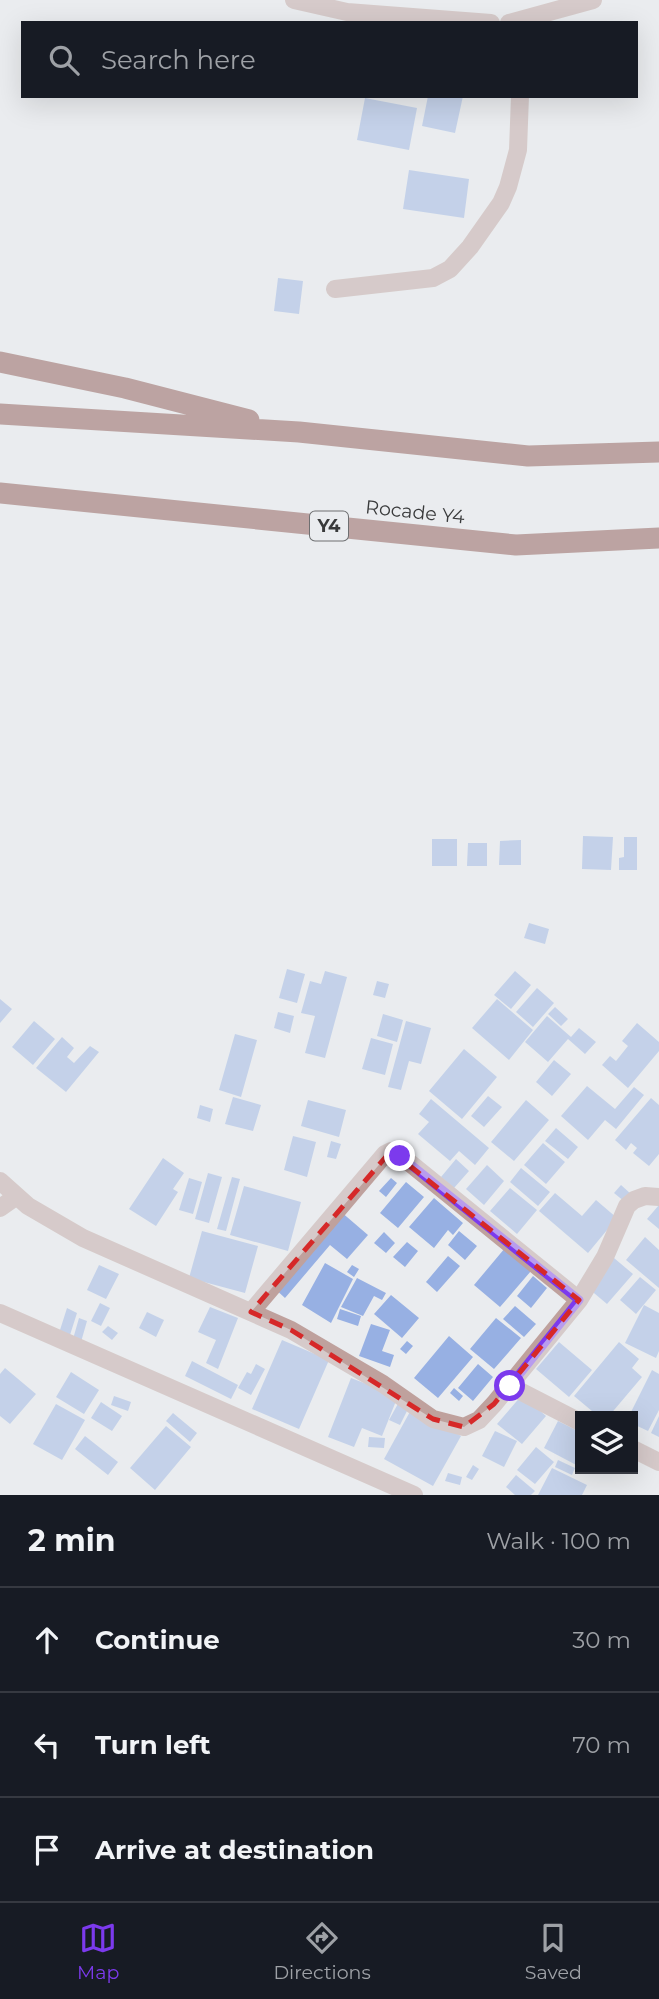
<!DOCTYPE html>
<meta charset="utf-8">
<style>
body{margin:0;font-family:Montserrat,sans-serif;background:#242831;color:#f1f3f6}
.controls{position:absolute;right:21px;bottom:21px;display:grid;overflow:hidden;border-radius:0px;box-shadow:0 7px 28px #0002}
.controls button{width:63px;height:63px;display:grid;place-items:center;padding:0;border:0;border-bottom:2px solid #363941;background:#171b24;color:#f1f3f6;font:35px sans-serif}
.stop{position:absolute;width:21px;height:21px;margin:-16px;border:5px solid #7c3aed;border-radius:50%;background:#fff}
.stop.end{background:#7c3aed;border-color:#fff;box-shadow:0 2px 7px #0008}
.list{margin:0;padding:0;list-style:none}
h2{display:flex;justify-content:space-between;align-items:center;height:91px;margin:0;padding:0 28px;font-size:30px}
h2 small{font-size:23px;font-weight:400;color:#9ea1a6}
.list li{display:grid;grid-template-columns:46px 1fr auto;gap:21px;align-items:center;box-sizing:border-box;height:105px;padding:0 28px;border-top:2px solid #363941}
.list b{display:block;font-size:26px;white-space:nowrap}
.list em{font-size:23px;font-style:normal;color:#9ea1a6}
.icon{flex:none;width:38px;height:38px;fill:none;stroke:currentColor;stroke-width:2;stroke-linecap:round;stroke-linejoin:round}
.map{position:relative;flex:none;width:659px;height:1495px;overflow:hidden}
.search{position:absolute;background:#171b24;box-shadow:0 7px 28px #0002;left:21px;right:21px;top:21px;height:77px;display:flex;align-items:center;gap:18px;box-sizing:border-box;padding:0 24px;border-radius:0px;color:#9ea1a6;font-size:26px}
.sheet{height:406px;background:#171b24}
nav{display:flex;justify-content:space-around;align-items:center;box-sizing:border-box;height:98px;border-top:2px solid #363941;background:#171b24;font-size:19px;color:#9ea1a6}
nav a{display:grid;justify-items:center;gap:4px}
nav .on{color:#7c3aed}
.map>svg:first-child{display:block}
.building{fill:#97b0e3}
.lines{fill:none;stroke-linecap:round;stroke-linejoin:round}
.minor{stroke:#bfa19d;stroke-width:18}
.highway{stroke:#854b46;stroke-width:21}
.route{stroke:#7c3aed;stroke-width:9}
.marked{fill:none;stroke:#d62828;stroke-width:5;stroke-dasharray:14 9;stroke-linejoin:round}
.labels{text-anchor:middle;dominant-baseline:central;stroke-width:6;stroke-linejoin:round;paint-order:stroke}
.shield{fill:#eaecef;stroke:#6e6f71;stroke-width:2}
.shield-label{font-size:18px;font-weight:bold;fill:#393a3b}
.street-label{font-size:19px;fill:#393a3b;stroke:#eaecef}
</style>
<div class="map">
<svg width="659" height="1495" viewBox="0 0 659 1495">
<rect width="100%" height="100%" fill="#eaecef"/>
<path class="building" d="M428,96H463L455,133L422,126Z
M365,98L417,108L409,150L357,140Z
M409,170L469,179L464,218L403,209Z
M278,278L303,281L299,314L274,311Z
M583,836L613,837L611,870L582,869Z
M624,837H637V870H619V858L624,857Z
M432,839H457V866H432Z
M521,840V865H499L500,841Z
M468,843H487V866H467Z
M529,923L549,929L545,944L524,938Z
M287,969L305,974L297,1003L279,998Z
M325,971L347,977L325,1058L305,1053L315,1016L301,1013L310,981L321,984Z
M515,971L531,985L511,1009L494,995Z
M377,981L389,984L385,998L373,995Z
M537,988L554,1003L533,1027L516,1012Z
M0,999L12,1009L0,1023Z
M497,999L533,1030L509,1060L472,1028Z
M555,1007L568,1019L561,1026L548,1014Z
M278,1012L294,1016L290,1033L274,1028Z
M383,1014L403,1020L397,1042L377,1036Z
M547,1016L571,1037L579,1028L596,1042L585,1054L568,1039L548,1062L525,1042Z
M34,1021L55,1039L33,1065L12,1047Z
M406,1021L431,1028L421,1064L409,1061L401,1090L388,1087Z
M637,1023L659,1042V1051L628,1088L602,1065L610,1056L616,1061L628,1046L622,1041Z
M235,1034L257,1040L241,1097L219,1090Z
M62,1037L74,1048L67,1057L74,1063L90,1046L99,1052L66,1092L36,1068Z
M371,1038L393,1044L385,1075L362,1069Z
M464,1049L497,1077L462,1119L429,1091Z
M554,1060L571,1074L552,1096L536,1082Z
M587,1086L615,1109L634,1087L644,1095L616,1129L605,1120L588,1140L561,1116Z
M488,1096L502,1107L484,1127L471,1116Z
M233,1097L261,1105L253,1131L225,1124Z
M651,1098L659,1105V1154L649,1166L633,1153L637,1148L631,1143L626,1150L615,1140Z
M431,1099L489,1148L475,1165L459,1151L450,1161L418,1134L429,1122L419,1114Z
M308,1100L346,1110L339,1137L301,1126Z
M526,1100L549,1120L514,1161L491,1142Z
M200,1105L213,1109L210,1122L197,1118Z
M556,1128L578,1147L568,1159L545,1141Z
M293,1136L316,1142L307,1177L284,1170Z
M331,1141L341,1144L336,1159L327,1157Z
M543,1143L565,1162L546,1184L524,1165Z
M163,1158L184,1173L173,1189L178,1192L156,1226L129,1209Z
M456,1159L469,1171L454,1188L441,1177Z
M487,1165L504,1181L484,1205L466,1189Z
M521,1168L550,1192L538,1206L510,1182Z
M208,1173L222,1177L209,1223L195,1219Z
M232,1177L240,1179L226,1231L217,1229Z
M189,1178L202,1182L193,1214L179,1210Z
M391,1178L397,1183L386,1197L379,1191Z
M406,1182L424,1197L398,1228L380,1213Z
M621,1185L631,1194L625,1202L614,1193Z
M244,1186L301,1202L288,1251L230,1235Z
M510,1188L537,1210L517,1234L490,1211Z
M555,1193L582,1216L596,1200L617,1218L588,1253L539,1211Z
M434,1198L463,1223L453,1235L448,1230L434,1248L409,1227Z
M659,1205V1229L647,1219Z
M340,1211L368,1235L347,1259L330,1245L285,1298L274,1288Z
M202,1231L258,1246L245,1293L189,1278Z
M459,1231L477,1246L465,1260L448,1245Z
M384,1232L395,1243L386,1253L374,1243Z
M645,1237L659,1250V1288L626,1260Z
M407,1242L418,1251L405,1267L393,1257Z
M505,1248L531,1271L500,1307L474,1285Z
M448,1256L460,1266L437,1292L426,1282Z
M614,1258L633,1274L607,1304L588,1288Z
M325,1263L353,1279L331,1323L302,1305Z
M99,1265L119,1274L106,1299L87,1290Z
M352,1265L359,1269L354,1277L347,1272Z
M533,1276L547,1288L531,1308L517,1296Z
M640,1277L656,1290L636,1314L620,1300Z
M357,1278L386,1293L382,1300L374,1296L363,1316L341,1307Z
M391,1295L419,1318L402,1338L374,1314Z
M100,1303L110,1308L101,1326L91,1321Z
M644,1305L659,1313V1351L656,1358L625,1343Z
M515,1306L536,1324L524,1337L503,1319Z
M210,1307L238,1318L218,1369L206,1363L216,1340L198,1332Z
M67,1308L77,1313L70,1335L60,1330Z
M340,1309L361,1316L358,1326L337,1319Z
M147,1312L164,1320L156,1337L139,1328Z
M79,1318L87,1321L81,1342L73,1339Z
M496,1318L521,1338L494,1369L470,1349Z
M371,1324L390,1330L382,1351L394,1355L390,1367L359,1356Z
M108,1326L118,1333L112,1340L102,1332Z
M449,1336L473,1357L438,1398L414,1378Z
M282,1340L329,1360L299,1429L252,1409Z
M407,1341L413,1346L406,1354L400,1349Z
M559,1342L592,1370L569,1397L536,1369Z
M619,1342L639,1359L632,1368L642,1377L609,1416H598L574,1396Z
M192,1361L238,1385L231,1399L185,1376Z
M256,1364L265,1369L251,1395L238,1388L247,1372L251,1374Z
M478,1364L493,1377L473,1401L458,1388Z
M5,1368L36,1394L10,1424L0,1416V1374Z
M652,1370L659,1374V1410L648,1431L633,1424V1416H629Z
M71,1372L99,1390L84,1414L56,1397Z
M351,1378L398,1396L382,1436L362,1428L354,1447L328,1437Z
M454,1388L463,1396L459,1401L450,1393Z
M522,1395L546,1416L522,1444L497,1424Z
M114,1396L131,1402L128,1411L111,1405Z
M400,1400L410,1405L400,1425L389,1420Z
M101,1402L122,1416L112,1431L91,1418Z
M56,1404L85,1420L62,1460L33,1444Z
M412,1408L461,1436L433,1486L384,1459Z
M173,1413L197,1433L190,1442L166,1421Z
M659,1416V1437L651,1433Z
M558,1421L580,1432V1467L544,1448Z
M166,1426L191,1447L155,1490L130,1468Z
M495,1431L517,1441L504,1467L482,1456Z
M85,1436L118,1462L108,1475L75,1449Z
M369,1437L385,1438L384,1448L368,1447Z
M536,1447L554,1462L535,1484L517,1470Z
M558,1460L575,1468L572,1475L555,1467Z
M473,1465L479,1469L472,1480L466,1477Z
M552,1468L587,1485L582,1495H538Z
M448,1473L462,1477L460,1485L445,1481Z
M516,1475L535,1491L531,1495H515L506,1487Z"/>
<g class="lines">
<path class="minor" d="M294,0L347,12L491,23
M509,23L593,0
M335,289L433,278L450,269L470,247L501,203L508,187L518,150L520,96
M0,1181L28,1206L83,1238L291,1330L383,1384L433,1419L464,1427L479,1420L494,1404L579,1300L605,1257L627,1206L634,1200L645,1196L659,1197
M0,1208L17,1196
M251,1312L385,1154L391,1151L400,1155L579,1300
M0,1313L414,1495
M510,1386L580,1422
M633,1449L659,1462"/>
<path class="highway" d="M0,362L125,388L249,420
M0,414L299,432L528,456L659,452
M0,493L516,545L659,538"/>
</g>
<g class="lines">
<path class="route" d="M400,1156L579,1300L510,1386"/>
</g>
<path d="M0 0H659V1495H0ZM391,1151L579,1300L494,1404L464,1427L433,1419L291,1330L251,1312Z" fill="#eaecef" fill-opacity=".55" fill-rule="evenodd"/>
<path class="marked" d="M391,1151L579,1300L494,1404L464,1427L433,1419L291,1330L251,1312Z"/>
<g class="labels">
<rect class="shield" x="310" y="511.5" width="38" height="29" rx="5"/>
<g class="shield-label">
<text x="329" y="526">Y4</text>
</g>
<g class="street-label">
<text transform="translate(415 512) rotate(6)">Rocade Y4</text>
</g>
</g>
</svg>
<div class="controls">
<button><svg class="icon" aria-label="layers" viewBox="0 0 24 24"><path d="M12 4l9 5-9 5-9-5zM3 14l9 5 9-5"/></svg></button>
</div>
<div class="stop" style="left:510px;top:1386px"></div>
<div class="stop end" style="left:400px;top:1156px"></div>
<div class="search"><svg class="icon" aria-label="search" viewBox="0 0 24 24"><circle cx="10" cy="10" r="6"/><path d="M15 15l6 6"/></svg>Search here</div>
</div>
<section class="sheet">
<h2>2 min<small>Walk · 100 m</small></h2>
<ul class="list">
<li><svg class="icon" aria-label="ahead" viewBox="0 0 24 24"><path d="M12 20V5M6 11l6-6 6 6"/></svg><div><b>Continue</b></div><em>30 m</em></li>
<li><svg class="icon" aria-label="left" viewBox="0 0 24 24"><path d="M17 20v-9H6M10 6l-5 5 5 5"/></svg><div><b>Turn left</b></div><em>70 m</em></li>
<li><svg class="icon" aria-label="arrive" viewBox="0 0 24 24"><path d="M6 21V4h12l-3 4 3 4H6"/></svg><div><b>Arrive at destination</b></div></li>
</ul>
</section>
<nav>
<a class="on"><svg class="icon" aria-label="map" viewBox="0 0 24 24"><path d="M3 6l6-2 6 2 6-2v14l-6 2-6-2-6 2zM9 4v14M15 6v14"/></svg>Map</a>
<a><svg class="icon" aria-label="directions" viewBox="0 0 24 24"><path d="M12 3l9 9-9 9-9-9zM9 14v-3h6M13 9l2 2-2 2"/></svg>Directions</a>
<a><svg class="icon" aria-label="saved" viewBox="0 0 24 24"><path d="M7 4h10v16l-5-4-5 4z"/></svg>Saved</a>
</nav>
